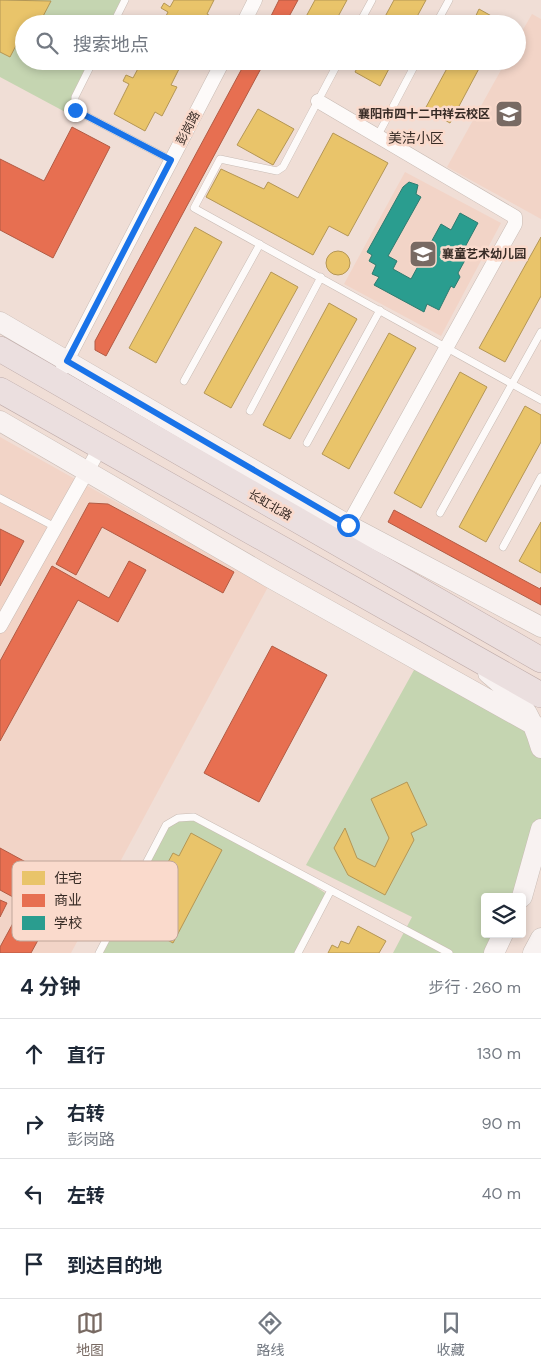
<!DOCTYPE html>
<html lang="zh">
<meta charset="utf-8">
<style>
body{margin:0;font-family:"DM Sans","Noto Sans SC",sans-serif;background:#f6f6f7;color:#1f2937}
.controls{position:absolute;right:15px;bottom:15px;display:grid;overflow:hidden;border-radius:5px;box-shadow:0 2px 8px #0003}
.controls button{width:45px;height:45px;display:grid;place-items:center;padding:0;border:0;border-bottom:1px solid #e0e1e3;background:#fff;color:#1f2937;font:25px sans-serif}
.stop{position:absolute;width:15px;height:15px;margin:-11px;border:4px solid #1a73e8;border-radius:50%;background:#fff}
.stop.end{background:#1a73e8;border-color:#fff;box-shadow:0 1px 5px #0008}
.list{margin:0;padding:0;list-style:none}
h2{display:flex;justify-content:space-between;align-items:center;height:65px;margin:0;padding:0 20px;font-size:21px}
h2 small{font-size:16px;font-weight:400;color:#747a83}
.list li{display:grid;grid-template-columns:32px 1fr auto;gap:15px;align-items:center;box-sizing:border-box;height:70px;padding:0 20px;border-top:1px solid #e0e1e3}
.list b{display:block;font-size:19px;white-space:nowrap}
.list p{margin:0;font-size:16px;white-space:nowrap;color:#747a83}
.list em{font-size:16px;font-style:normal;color:#747a83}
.icon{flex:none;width:28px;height:28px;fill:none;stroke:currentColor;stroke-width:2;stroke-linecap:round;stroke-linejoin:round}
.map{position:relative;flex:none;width:541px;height:953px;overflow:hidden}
.search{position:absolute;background:#fff;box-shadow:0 2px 8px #0003;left:15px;right:15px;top:15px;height:55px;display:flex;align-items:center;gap:12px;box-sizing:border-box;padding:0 18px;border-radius:28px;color:#747a83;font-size:19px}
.sheet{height:345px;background:#fff}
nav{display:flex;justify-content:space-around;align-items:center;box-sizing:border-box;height:70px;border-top:1px solid #e0e1e3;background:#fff;font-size:14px;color:#747a83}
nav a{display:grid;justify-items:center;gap:2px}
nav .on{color:#786a63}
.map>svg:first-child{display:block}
.built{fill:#f2d4c7}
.green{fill:#c5d5b1}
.homes{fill:#e9c46a;stroke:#b49655}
.shops{fill:#e76f51;stroke:#b25b44}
.schools{fill:#2a9d8f;stroke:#2e7b6f}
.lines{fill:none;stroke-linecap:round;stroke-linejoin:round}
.lane-casing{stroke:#c8bbb4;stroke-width:8}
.street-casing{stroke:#c8bbb4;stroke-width:15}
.secondary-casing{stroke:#c8bbb4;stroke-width:21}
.highway-casing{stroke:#beaba9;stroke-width:26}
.lane{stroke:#fdfaf9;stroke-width:7}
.street{stroke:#fdfaf9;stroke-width:14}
.secondary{stroke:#f8f2f1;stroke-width:20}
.highway{stroke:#ebdfdf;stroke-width:25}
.route{stroke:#1a73e8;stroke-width:6}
.labels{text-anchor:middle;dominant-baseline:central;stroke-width:5;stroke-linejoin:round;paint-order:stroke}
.poi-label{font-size:12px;font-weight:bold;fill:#372b25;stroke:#fadacc;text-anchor:end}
.street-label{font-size:12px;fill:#372b25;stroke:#fadacc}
.neighbourhood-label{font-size:14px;fill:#372b25;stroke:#fadacc}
.key{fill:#fadacc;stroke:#c0a69a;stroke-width:1}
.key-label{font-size:14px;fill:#372b25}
</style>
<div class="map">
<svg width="541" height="953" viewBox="0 0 541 953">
<rect width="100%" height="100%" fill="#f0ded6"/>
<path class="built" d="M532,14L541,19V219L447,167L506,61H517V40Z
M405,172L501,223L441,336L344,284Z
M0,437L268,587L71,953H0Z"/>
<path class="green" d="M0,0H125L113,24H24V61H93L75,97V110L69,114L0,77Z
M419,661L534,725L541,748V829L522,897H485V934H503L494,953H393L412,917L306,865Z
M194,817L286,866L328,895L298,953H99L166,825Z"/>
<path class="homes" d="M0,0L51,1L39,24H24V35L22,34L10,57L0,52Z
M174,0H214L207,14L214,18L211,24H162L168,12L161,8L164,3L170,7Z
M315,0H347L334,24H302Z
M394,0H426L413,24H381Z
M479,9L504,23V24H472Z
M142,61H183L171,85L177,87L162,116L155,112L145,131L114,114L129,84L123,81L126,75L133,78Z
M361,61H393L380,86L355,72Z
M451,61H483L450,123L425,109Z
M258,109L294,129L273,165L237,145Z
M333,133L388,163L348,236L329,226L313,255L206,197L221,169L264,189L268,182L298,198Z
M195,227L222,242L156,363L129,348Z
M541,237V296L505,362L479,348Z
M326 263a12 12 0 1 1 24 0a12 12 0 1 1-24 0Z
M271,272L298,287L231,408L204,393Z
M329,303L357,319L290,439L263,425Z
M389,333L416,348L349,469L322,454Z
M460,372L487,387L421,508L394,493Z
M525,406L541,415V442L486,542L459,527Z
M541,522V573L519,561Z
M407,782L427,825L411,833L414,840L385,895L348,875L334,848L345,828L357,858L375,867L389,838L371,799Z
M191,833L222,850L173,943L141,926L155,900L149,897L173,853L179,856Z
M358,926L386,941L379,953H328L332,945L338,948L341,941L349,944Z"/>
<path class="shops" d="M279,0H298L285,24H267Z
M246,61H265L106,356L95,350V341Z
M72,127L110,147L53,258L0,230V159L44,181Z
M89,503L108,504L234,572L223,593L102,527L76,575L56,564Z
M394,510L540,589L541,587V605L388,522Z
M0,529L24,541L0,586Z
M129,561L146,570L118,622L78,600L0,741V661L52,566L109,598Z
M272,646L327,675L259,802L204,773Z
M0,848L68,885L31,953H0V947L24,903L0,890Z
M0,900L7,903L0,917Z"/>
<path class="schools" d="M409,182L418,185L416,194L421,197L388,256L397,261L393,269L411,279L441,224L451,230L460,213L478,223L465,247L470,251L458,273L460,277L454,288L451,286L439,310L427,304L424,312L374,285L379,277L372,274L376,265L369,261L372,255L367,252L403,187Z"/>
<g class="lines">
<defs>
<path id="lane" d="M113,24L125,0
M359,24L372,0
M436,24L449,0
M93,61L75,97V110L171,160
M339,61L283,167L277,171L220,159L194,208L541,400
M378,135L417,61
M184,381L260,244
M250,411L321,277
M307,443L380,310
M0,498L57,528
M440,513L541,332
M503,547L541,477
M99,953L166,825L178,818L194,817L449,953
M298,953L331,890"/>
<path id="street" d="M243,24L255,0
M318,101L515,217V224L348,525
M63,368L223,61
M0,626L100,448"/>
<path id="secondary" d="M0,322L348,525L541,627
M0,421L269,577L541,729
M488,673C519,700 529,707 541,748
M522,897L541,829
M494,953L503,934
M533,953L541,938"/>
<path id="highway" d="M0,349L541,660
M0,390L541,695"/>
</defs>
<use href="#lane" class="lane-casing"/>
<use href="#street" class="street-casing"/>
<use href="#secondary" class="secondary-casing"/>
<use href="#highway" class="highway-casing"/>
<use href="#lane" class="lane"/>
<use href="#street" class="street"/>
<use href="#secondary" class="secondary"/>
<use href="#highway" class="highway"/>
</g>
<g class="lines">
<path class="route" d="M75,110L171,160L67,361L348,525"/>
</g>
<defs>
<symbol id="school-square" viewBox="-11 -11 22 22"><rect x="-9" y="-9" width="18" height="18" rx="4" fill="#786a63" stroke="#fadacc"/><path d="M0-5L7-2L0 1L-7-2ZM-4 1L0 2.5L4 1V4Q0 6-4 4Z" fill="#fff"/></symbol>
</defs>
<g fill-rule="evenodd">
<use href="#school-square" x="493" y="98" width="32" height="32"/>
<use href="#school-square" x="407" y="238" width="32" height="32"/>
</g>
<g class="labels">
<g class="poi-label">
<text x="490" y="114">襄阳市四十二中祥云校区</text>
<text x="442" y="254" text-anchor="start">襄童艺术幼儿园</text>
</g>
<g class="street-label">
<text transform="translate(188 128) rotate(-62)">彭岗路</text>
<text transform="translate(270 505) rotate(30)">长虹北路</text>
</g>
<g class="neighbourhood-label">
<text x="416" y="138">美洁小区</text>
</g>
</g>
<rect x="12" y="861" width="166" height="80" rx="8" class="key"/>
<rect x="22" y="871" width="23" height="14" fill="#e9c46a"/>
<rect x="22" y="894" width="23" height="13" fill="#e76f51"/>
<rect x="22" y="916" width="23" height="14" fill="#2a9d8f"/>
<g class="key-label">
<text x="54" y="883">住宅</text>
<text x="54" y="905">商业</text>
<text x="54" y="928">学校</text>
</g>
</svg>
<div class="controls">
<button><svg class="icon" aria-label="layers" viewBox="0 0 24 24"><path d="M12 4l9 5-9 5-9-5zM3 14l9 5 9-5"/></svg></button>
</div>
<div class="stop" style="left:348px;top:525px"></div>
<div class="stop end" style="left:75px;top:110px"></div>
<div class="search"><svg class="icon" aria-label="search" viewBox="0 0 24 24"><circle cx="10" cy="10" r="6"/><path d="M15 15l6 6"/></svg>搜索地点</div>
</div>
<section class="sheet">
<h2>4 分钟<small>步行 · 260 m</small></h2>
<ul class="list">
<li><svg class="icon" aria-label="ahead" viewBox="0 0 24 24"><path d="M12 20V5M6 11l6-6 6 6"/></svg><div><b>直行</b></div><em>130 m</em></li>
<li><svg class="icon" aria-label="right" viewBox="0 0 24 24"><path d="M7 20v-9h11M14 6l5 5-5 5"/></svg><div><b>右转</b><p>彭岗路</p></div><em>90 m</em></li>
<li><svg class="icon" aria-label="left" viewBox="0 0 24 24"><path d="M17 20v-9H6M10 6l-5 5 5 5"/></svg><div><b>左转</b></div><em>40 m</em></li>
<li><svg class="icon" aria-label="arrive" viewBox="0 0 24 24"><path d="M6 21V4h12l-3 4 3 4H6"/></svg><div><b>到达目的地</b></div></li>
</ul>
</section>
<nav>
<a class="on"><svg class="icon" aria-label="map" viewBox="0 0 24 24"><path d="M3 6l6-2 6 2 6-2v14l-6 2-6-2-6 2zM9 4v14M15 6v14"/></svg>地图</a>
<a><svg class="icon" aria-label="directions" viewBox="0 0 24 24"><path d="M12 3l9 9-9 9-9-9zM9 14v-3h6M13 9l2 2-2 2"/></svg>路线</a>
<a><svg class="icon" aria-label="saved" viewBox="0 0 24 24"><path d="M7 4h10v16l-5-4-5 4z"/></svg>收藏</a>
</nav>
